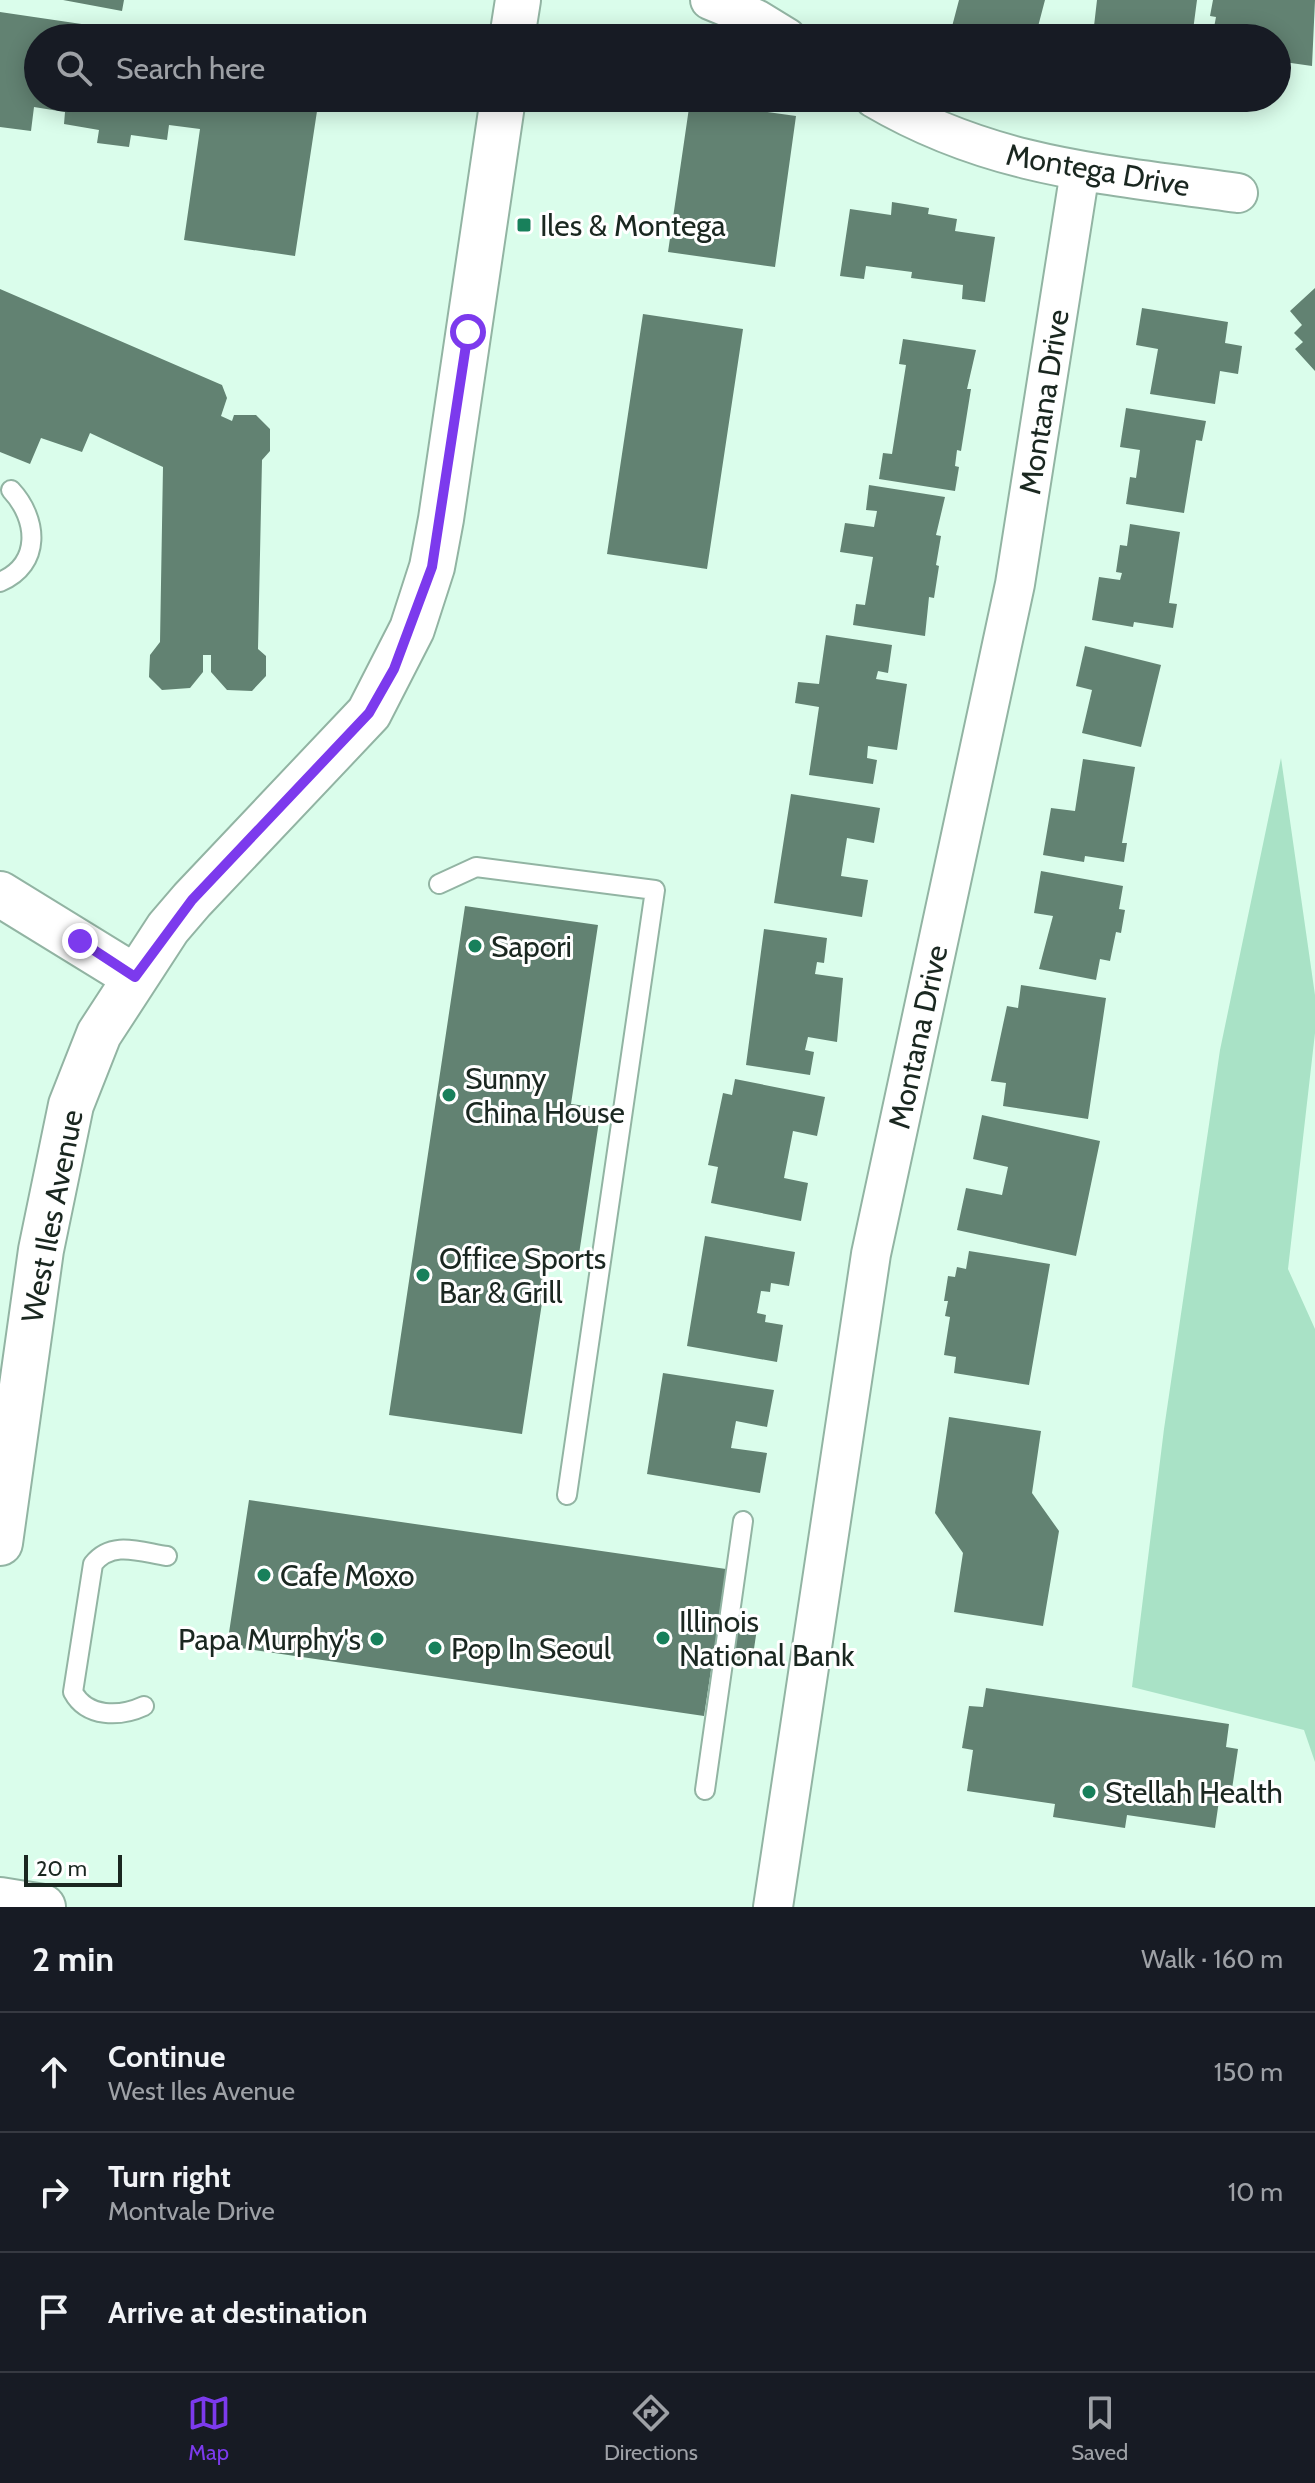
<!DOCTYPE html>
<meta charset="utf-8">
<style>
body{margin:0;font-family:Cabin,sans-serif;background:#20242c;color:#f1f3f6}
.scale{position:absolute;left:24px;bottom:20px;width:98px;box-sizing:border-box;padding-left:8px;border:4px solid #1a2720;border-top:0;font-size:22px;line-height:28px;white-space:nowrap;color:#1a2720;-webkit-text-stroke:6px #fff;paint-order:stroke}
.stop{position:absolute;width:24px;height:24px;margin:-18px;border:6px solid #7c3aed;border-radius:50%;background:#fff}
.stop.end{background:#7c3aed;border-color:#fff;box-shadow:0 2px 8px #0008}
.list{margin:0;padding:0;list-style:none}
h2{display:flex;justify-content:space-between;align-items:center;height:104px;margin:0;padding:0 32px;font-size:34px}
h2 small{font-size:26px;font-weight:400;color:#9ea1a6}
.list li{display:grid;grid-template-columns:52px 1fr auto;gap:24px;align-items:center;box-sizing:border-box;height:120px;padding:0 32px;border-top:2px solid #363941}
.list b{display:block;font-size:30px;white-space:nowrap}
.list p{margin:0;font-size:26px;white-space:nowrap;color:#9ea1a6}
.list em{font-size:26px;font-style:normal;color:#9ea1a6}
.icon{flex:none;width:44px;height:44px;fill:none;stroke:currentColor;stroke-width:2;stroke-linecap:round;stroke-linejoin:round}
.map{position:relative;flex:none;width:1315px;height:1907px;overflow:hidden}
.search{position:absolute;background:#171b24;box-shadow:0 4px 20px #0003;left:24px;right:24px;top:24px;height:88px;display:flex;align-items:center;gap:20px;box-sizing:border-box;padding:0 28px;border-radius:44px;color:#9ea1a6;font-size:30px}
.sheet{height:464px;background:#171b24}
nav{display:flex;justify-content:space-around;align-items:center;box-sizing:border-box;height:112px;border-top:2px solid #363941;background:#171b24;font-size:22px;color:#9ea1a6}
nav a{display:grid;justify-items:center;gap:4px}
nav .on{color:#7c3aed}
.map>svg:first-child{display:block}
.green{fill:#a9e2c6}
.building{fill:#628272}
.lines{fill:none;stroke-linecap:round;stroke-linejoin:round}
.service-casing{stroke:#92b4a3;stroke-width:22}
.minor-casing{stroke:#92b4a3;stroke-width:42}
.tertiary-casing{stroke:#92b4a3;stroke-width:48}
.secondary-casing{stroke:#92b4a3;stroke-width:48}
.service{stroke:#fff;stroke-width:18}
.minor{stroke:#fff;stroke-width:38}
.tertiary{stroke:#fff;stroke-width:44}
.secondary{stroke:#fff;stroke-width:44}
.route{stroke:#7c3aed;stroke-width:10}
.poi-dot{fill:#18805b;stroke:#fff;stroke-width:3}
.labels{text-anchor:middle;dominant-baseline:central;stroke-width:6;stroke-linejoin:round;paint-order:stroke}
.street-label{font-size:30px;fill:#1a2720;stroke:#fff}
.poi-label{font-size:30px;fill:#1a2720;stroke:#fff;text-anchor:start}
</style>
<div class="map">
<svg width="1315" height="1907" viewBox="0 0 1315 1907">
<rect width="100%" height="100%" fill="#dafdeb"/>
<path class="green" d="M1281,758L1315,995V1033L1288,1269L1315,1329V1762L1304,1730L1132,1687L1164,1429L1220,1050Z"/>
<path class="building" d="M63,0H124L122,11Z
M959,0H1045L1035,38H949Z
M1097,0H1197L1192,38L1094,26Z
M1213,0H1315L1312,66L1277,61V38H1212L1216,17L1210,16Z
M0,12L163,36L38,38V98H319L295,256L184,240L200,129L169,125L167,140L131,135L129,147L97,143L99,130L64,124L65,112L34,107L31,131L0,127Z
M215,27L279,36V38H214Z
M690,101L796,116L775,267L668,252Z
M892,202L929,208L928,214L957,219L955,231L995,237L985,302L962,299L963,285L911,278L912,272L866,266L864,279L840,276L850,209L891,215Z
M1315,288V371L1295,349L1303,342L1294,333L1302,325L1290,311Z
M0,289L222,385L227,398L221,416L232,421L234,415H256L270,429V451L262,460L258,649L266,656V676L252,691L227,690L211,672V655H203V672L190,688L162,690L149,677L150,655L160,642L163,467L90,433L82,452L41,438L30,464L0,452Z
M1142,308L1228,322L1225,343L1242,346L1238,374L1220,371L1215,404L1150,394L1158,349L1136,345Z
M643,314L743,329L707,569L607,554Z
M903,339L976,350L967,389H971L961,451L957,450L955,466L959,467L955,491L879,479L883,453L892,454L906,365L899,364Z
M1126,408L1206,421L1202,441L1196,440L1184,513L1126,504L1130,477L1136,478L1140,450L1120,447Z
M869,485L945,497L936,535L941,536L936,565L939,566L934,598L929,597L925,636L853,625L856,604L865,605L873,557L840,552L845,523L874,527L877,511L866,510Z
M1130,524L1180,532L1169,603L1177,604L1173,628L1134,622L1133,627L1092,620L1099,577L1120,580L1122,573L1116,572L1120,545L1127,546Z
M826,635L892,645L888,673L878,671L876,679L907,684L897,750L868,746L867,758L877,760L873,784L809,775L819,707L795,703L798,682L819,684Z
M1085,646L1161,665L1141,747L1082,733L1092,690L1076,686Z
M1083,759L1135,767L1122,843H1127L1124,862L1085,856L1084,862L1043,855L1051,808L1075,811Z
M791,794L880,808L874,843L847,838L841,876L868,880L862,917L774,903Z
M1041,871L1123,886L1119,909L1125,910L1121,933L1116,932L1110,961L1100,959L1096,980L1039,969L1053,916L1034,913Z
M465,906L598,925L571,1104L601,1108L578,1261L549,1257L522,1434L389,1415Z
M764,929L827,938L824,963L817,962L815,974L843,978L837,1042L808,1037L805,1050L814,1052L810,1075L746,1065Z
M1021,985L1106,998L1088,1119L1003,1106L1006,1083L991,1081L1007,1006L1018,1008Z
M735,1079L825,1097L817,1136L793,1131L784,1178L808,1183L801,1221L711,1203L718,1167L708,1165L723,1093L732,1095Z
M982,1115L1100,1141L1076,1256L957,1230L966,1188L1002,1195L1008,1167L973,1159Z
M705,1236L795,1252L789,1286L771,1283L770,1292L761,1291L757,1313L766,1315L765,1322L783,1325L777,1362L687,1346Z
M969,1251L1050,1264L1029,1385L954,1373L956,1357L944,1355L950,1317L945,1316L948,1301H944L948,1276L955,1277L957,1267L966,1269Z
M663,1373L774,1390L767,1427L736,1421L731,1448L767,1453L760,1493L647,1474Z
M949,1417L1041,1431L1032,1493L1059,1531L1043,1626L954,1612L963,1553L935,1513Z
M249,1500L726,1569L719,1616L758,1622L752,1662L713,1657L704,1716L227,1646Z
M986,1688L1229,1724L1226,1747L1238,1749L1232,1789L1221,1787L1215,1828L1127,1815L1125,1828L1053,1817L1055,1804L967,1791L973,1750L962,1748L969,1706L983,1707Z"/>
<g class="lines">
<defs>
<path id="service" d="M0,582C42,564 38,519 11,490
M439,884L476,867L655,890L567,1495
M144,1706C120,1717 87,1718 73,1692L93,1564C112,1540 140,1552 167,1556
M705,1790L743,1521"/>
<path id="minor" d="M710,0L756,19L787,38
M874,98C993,168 1105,174 1238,193
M773,1907L871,1254L1015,584L1080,171"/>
<path id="tertiary" d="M512,38L518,0
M0,894L135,977
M0,1543L41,1250L71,1105L99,1034L168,928L192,900L369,713L412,629L432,567L441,519L503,98"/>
<path id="secondary" d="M0,1900L43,1907"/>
</defs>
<use href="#service" class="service-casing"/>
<use href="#minor" class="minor-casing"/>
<use href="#tertiary" class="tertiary-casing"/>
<use href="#secondary" class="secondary-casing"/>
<use href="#service" class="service"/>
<use href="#minor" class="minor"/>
<use href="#tertiary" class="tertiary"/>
<use href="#secondary" class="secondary"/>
</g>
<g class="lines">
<path class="route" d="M80,941L135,977L192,900L369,713L394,669L432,567L468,332"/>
</g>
<g class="poi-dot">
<rect x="516" y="217" width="16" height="16" rx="4"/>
<circle cx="475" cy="946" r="8"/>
<circle cx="449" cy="1095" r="8"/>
<circle cx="423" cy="1275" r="8"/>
<circle cx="264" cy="1575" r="8"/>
<circle cx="663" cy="1638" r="8"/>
<circle cx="377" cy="1639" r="8"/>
<circle cx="435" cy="1648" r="8"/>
<circle cx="1089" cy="1792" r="8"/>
</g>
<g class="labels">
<g class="street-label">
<text transform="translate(1098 170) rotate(10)">Montega Drive</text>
<text transform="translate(1044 402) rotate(-81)">Montana Drive</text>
<text transform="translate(918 1037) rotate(-78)">Montana Drive</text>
<text transform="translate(52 1216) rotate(-79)">West Iles Avenue</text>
</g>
<g class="poi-label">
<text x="540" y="225">Iles &amp; Montega</text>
<text x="491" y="946">Sapori</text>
<text x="465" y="1078">Sunny<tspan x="465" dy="34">China House</tspan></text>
<text x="439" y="1258">Office Sports<tspan x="439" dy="34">Bar &amp; Grill</tspan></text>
<text x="280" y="1575">Cafe Moxo</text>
<text x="679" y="1621">Illinois<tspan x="679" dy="34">National Bank</tspan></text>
<text x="361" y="1639" text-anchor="end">Papa Murphy's</text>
<text x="451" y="1648">Pop In Seoul</text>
<text x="1105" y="1792">Stellah Health</text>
</g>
</g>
</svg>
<div class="scale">20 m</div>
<div class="stop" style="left:468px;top:332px"></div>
<div class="stop end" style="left:80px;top:941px"></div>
<div class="search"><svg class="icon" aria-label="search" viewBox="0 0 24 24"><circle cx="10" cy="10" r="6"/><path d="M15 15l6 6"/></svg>Search here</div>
</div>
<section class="sheet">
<h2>2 min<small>Walk · 160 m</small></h2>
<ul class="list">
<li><svg class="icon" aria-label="ahead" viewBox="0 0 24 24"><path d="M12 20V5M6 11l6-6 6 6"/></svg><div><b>Continue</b><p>West Iles Avenue</p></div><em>150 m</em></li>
<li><svg class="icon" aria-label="right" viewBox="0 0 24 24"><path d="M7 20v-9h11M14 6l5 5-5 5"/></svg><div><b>Turn right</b><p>Montvale Drive</p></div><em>10 m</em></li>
<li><svg class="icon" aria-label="arrive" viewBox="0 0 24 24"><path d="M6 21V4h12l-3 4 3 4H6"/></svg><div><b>Arrive at destination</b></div></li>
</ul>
</section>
<nav>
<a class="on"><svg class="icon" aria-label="map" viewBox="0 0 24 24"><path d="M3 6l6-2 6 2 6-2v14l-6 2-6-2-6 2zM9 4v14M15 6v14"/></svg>Map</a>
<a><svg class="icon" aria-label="directions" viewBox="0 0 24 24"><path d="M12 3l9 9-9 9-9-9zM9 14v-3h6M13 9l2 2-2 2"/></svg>Directions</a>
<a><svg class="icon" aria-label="saved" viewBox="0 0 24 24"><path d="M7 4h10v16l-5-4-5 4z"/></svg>Saved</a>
</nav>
